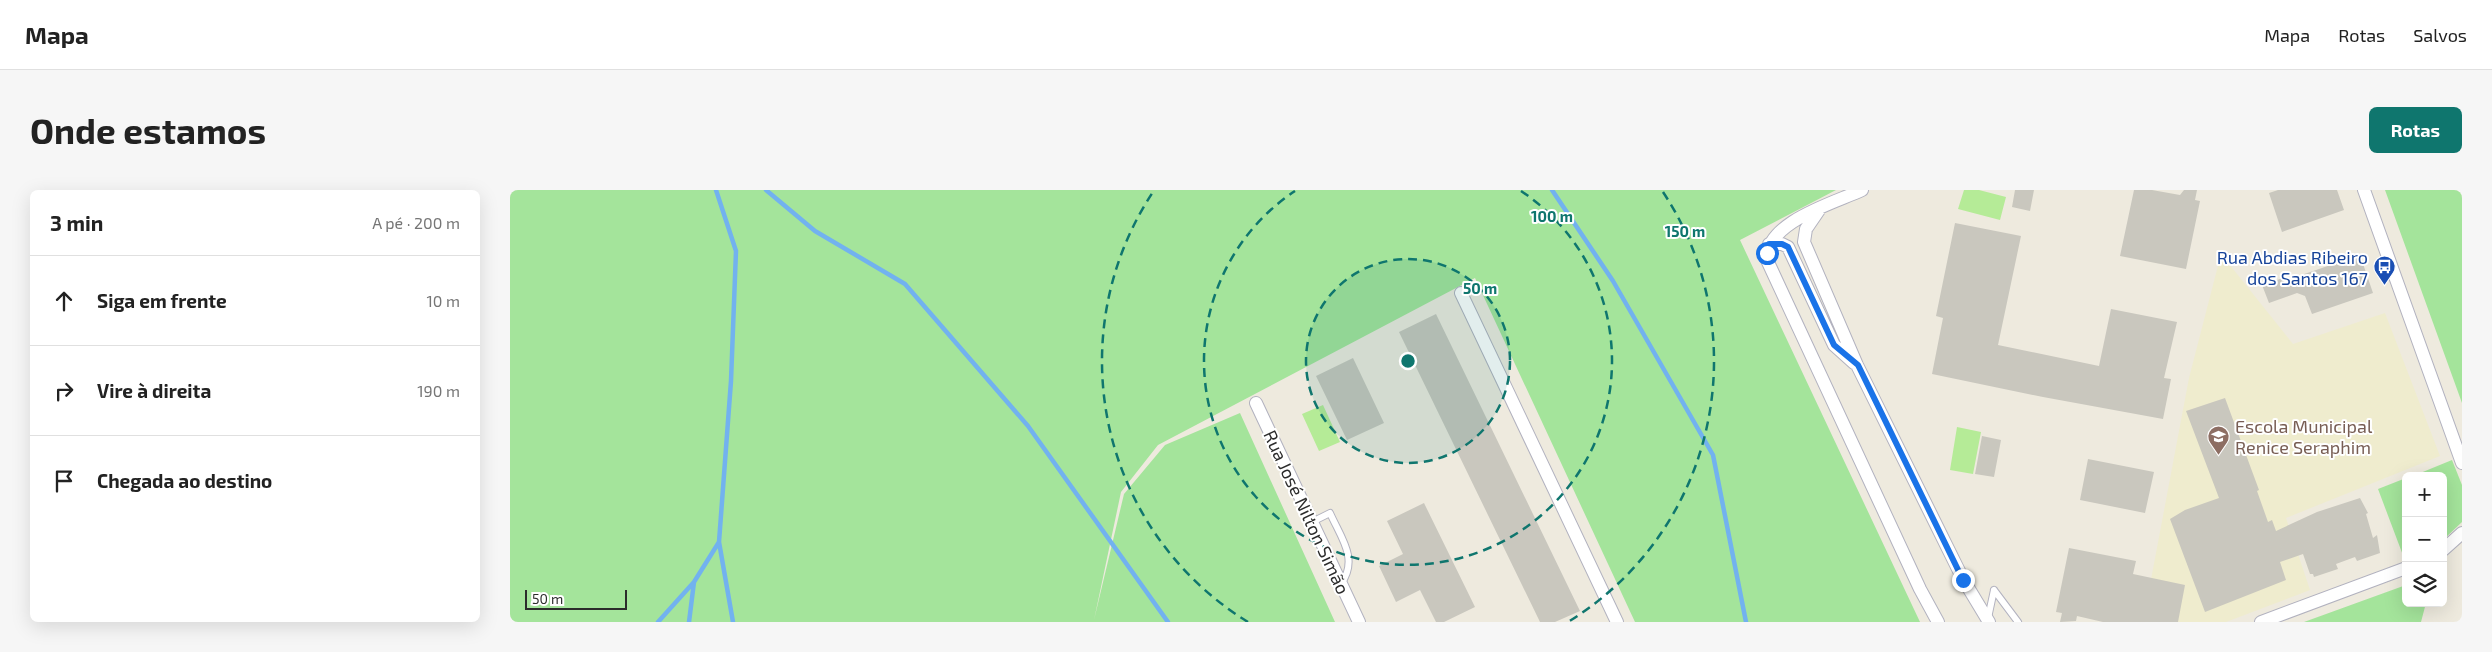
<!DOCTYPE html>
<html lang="pt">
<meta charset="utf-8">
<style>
body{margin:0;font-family:"Exo 2",sans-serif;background:#f6f6f6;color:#222}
.controls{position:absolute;right:15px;bottom:15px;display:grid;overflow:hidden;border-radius:8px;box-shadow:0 5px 20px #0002}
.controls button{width:45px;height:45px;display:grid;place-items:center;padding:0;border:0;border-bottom:1px solid #e0e0e0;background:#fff;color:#222;font:25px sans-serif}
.scale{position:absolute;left:15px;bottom:12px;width:102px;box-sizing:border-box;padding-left:5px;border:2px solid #2c2c2c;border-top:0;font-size:14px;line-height:18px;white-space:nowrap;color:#2c2c2c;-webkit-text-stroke:4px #fff;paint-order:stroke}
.stop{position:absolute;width:15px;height:15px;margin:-11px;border:4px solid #1a73e8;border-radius:50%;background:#fff}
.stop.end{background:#1a73e8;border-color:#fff;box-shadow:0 1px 5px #0008}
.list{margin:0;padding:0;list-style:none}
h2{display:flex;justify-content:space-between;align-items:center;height:65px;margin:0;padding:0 20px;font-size:21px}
h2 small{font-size:16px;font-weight:400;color:#767676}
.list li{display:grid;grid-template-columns:32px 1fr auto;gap:15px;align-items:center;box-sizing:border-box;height:90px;padding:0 20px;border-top:1px solid #e0e0e0}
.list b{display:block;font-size:19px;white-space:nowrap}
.list em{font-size:16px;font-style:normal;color:#767676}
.icon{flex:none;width:28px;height:28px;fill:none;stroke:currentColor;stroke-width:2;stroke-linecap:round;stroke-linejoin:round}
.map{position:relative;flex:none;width:1952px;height:432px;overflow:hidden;border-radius:8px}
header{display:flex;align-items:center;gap:30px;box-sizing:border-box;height:70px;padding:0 25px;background:#fff;border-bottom:1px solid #e0e0e0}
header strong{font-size:24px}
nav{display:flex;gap:28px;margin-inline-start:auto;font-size:18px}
.intro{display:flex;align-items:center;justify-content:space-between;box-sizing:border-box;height:120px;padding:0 30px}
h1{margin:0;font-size:35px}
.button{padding:12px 22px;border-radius:8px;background:#0f766e;color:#fff;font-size:18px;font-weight:700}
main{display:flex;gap:30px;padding:0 30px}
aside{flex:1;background:#fff;border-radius:8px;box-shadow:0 5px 20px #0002}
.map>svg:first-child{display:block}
.education{fill:#efecce}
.green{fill:#a4e49b}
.pitch{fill:#b5eb97}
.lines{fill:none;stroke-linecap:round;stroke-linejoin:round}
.stream{stroke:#72b2ef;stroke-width:4.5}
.building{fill:#c9c7be}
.service-casing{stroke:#b2b2bf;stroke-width:8}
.minor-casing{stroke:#b2b2bf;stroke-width:14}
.service{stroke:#fff;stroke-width:6}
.minor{stroke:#fff;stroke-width:12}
.route{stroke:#1a73e8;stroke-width:6}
.ring{fill:none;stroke:#0f766e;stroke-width:2.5;stroke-dasharray:9 6}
.labels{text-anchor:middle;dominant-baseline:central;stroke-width:4;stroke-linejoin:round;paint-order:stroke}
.transit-label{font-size:18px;fill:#164399;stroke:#fff;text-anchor:end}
.education-label{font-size:18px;fill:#785e54;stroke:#fff;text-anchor:start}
.street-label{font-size:18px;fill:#2c2c2c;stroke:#fff}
.centre{fill:#0f766e;stroke:#fff;stroke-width:2.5}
.ring-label{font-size:15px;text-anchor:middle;font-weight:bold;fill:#0f766e;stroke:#fff;stroke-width:4;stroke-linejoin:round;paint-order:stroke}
</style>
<header>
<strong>Mapa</strong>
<nav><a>Mapa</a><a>Rotas</a><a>Salvos</a></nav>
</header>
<div class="intro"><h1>Onde estamos</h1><a class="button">Rotas</a></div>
<main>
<aside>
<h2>3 min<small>A pé · 200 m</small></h2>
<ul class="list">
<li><svg class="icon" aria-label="ahead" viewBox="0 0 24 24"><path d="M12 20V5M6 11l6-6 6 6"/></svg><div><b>Siga em frente</b></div><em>10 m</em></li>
<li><svg class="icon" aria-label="right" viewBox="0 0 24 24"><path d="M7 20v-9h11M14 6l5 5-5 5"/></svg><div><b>Vire à direita</b></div><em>190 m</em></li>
<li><svg class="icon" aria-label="arrive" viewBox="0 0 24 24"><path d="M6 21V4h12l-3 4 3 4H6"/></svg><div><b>Chegada ao destino</b></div></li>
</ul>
</aside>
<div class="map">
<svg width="1952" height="432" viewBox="0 0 1952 432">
<rect width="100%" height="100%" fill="#eeeade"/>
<path class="education" d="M1711,64L1783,154L1875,123L1930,266L1776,328L1800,400L1716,432H1633L1679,188Z"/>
<path class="green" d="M0,0H1326L1230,50L1410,432H1125L965,88L648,255L611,302L584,430L614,304L655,255L730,223L825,432H0Z
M1875,0H1952V213Z
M1942,270L1952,295V332L1933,350V286H1903Z
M1896,288V367L1894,368L1868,299Z
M1896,395V413H1916L1911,432H1794Z"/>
<path class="pitch" d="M1454,0H1469L1496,7L1490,30L1448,19Z
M813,215L830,252L809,261L792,224Z
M1447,237L1471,242L1463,284L1440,280Z"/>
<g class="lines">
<path class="stream" d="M206,0L226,61L221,191L209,352L223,432
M256,0L305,41L395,94L518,236L658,432
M1042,0L1103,91L1203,265L1236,432
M148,432L184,392
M179,432L184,392L209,352"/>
</g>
<path class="building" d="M1505,0H1524L1520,21L1502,17Z
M1624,0H1642L1670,5L1674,0H1687L1685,10L1690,11L1676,79L1610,66Z
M1768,0H1827L1834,20L1772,42L1759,3Z
M1445,33L1511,46L1488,155L1589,176L1601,119L1667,132L1654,188L1661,189L1653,229L1533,207L1422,184L1433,128L1426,126Z
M1850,65L1863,103L1802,124L1795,106L1787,103L1759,113L1752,95L1773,88L1774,91Z
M926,124L1070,421L1045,432H1030L889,142Z
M843,168L874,233L837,250L806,186Z
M1715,208L1749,300L1747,301L1758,332L1762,330L1766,341L1807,322L1850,308L1858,323L1856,324L1863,348L1867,345L1870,363L1847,371L1845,367L1826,374L1828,379L1804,387L1803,384H1800L1793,364L1770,372L1776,390L1695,422L1660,329L1675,320L1709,308L1676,221Z
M1472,246L1491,250L1484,287L1465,284Z
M1578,269L1644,282L1635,323L1570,310Z
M914,313L965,417L934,432H926L910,400L886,412L869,376L893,364L877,331Z
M1559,358L1626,371L1623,384L1675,395L1668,432H1593L1567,426L1566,431L1550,432L1552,423L1546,422Z"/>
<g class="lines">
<defs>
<path id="service" d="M802,332L820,323C831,348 849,369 831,394
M1484,400L1508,432
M1478,428L1484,400"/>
<path id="minor" d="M1352,0C1324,13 1255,32 1257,70L1410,399L1428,432
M1854,0L1952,273
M1309,20L1296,39L1294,52L1347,175L1453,389L1479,432
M1259,54H1272L1278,57L1324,155L1344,173
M951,103L1107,432
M746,213L849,432
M1933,360L1952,343
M1751,432L1896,378"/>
</defs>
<use href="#service" class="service-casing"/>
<use href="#minor" class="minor-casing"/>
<use href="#service" class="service"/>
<use href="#minor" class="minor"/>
</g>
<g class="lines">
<path class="route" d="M1257,63L1259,54H1272L1278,57L1324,155L1348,175L1453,390"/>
</g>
<circle cx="898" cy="171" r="102" fill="#0f766e" fill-opacity=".12"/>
<g class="ring">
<circle cx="898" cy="171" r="102"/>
<path d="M1011 1A204 204 0 1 1 785 1"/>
<path d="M738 432A306 306 0 0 1 643 2M1153 2A306 306 0 0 1 1058 432"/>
</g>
<defs>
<symbol id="bus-pin" viewBox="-11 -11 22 30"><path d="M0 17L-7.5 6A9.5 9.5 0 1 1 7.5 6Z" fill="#1a4fb4" stroke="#fff"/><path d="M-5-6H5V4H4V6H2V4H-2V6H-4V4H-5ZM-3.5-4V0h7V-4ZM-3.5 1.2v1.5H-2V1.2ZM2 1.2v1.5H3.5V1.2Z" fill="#fff"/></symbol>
<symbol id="school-pin" viewBox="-11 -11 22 30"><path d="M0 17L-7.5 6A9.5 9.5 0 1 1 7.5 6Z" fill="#8d6e63" stroke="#fff"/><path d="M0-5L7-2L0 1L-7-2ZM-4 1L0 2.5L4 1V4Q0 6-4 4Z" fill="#fff"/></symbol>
</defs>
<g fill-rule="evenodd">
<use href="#bus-pin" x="1862" y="64" width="25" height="34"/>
<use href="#school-pin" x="1696" y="234" width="25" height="34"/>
</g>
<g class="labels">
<g class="transit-label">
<text x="1858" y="67">Rua Abdias Ribeiro<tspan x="1858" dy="21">dos Santos 167</tspan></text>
</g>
<g class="education-label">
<text x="1725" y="236">Escola Municipal<tspan x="1725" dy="21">Renice Seraphim</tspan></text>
</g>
<g class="street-label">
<text transform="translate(797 322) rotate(65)">Rua José Nilton Simão</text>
</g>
</g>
<circle cx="898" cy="171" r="8" class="centre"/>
<g class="ring-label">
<text x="1042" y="32">100 m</text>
<text x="1175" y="47">150 m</text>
<text x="970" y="104">50 m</text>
</g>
</svg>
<div class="controls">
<button>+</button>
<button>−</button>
<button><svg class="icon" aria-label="layers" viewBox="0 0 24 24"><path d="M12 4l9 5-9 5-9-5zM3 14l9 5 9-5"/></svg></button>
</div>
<div class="scale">50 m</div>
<div class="stop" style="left:1257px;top:63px"></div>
<div class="stop end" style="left:1453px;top:390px"></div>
</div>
</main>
